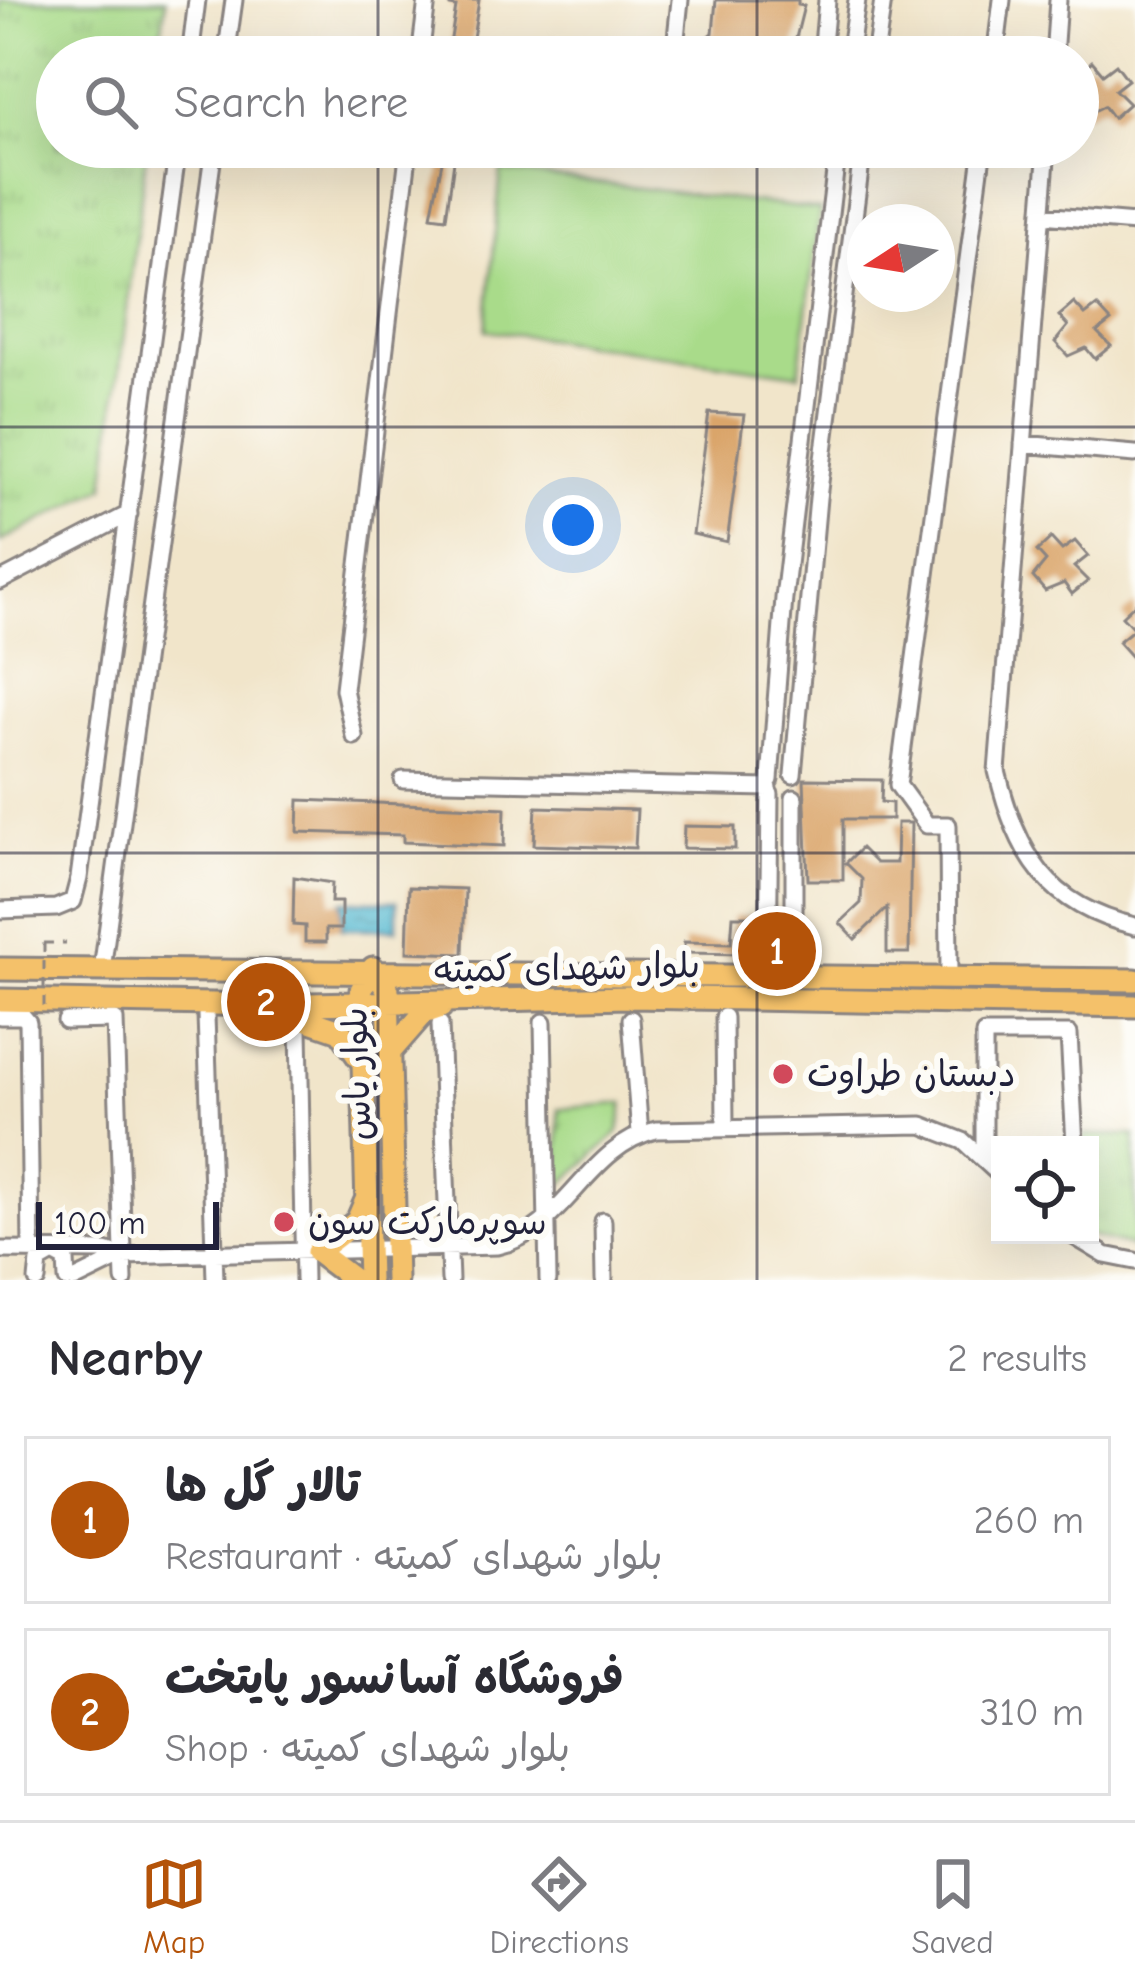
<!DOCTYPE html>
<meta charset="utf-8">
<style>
body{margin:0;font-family:"Comic Neue","Playpen Sans Arabic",sans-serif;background:#f7f7f7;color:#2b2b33}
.controls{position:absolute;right:36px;bottom:36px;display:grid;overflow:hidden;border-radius:0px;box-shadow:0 12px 48px #0002}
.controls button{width:108px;height:108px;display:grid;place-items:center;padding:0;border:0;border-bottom:3px solid #e1e1e2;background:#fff;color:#2b2b33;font:60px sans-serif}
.compass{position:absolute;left:847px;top:204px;width:108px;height:108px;border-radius:50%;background:#fff;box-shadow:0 12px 48px #0002;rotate:258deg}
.scale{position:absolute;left:36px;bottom:30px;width:183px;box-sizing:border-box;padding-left:12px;border:6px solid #22223b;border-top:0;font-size:33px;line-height:42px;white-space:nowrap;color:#22223b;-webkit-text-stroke:9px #fdfcf7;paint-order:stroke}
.you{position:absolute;left:573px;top:525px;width:42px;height:42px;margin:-30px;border:9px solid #fff;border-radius:50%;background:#1a73e8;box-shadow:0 0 0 18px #1a73e833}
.badge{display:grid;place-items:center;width:78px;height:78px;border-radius:50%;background:#b45309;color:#fff;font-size:39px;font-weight:700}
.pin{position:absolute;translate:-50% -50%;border:6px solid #fff;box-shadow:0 3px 12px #0006}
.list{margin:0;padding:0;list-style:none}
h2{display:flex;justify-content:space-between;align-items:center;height:156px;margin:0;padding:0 48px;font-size:51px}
h2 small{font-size:39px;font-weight:400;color:#7c7c81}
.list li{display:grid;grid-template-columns:78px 1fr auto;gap:36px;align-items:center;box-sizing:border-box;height:168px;margin:0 24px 24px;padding:0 24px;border:3px solid #e1e1e2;border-radius:0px}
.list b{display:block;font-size:45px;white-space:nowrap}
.list p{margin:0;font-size:39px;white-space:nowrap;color:#7c7c81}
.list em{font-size:39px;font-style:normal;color:#7c7c81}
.icon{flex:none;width:66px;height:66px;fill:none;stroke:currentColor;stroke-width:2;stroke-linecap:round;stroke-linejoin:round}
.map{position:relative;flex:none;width:1135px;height:1280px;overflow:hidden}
.search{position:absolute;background:#fff;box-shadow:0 12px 48px #0002;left:36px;right:36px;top:36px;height:132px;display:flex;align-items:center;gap:30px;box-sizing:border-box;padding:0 42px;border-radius:66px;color:#7c7c81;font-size:45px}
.sheet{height:540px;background:#fff}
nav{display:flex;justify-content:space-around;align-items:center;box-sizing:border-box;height:168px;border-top:3px solid #e1e1e2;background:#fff;font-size:33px;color:#7c7c81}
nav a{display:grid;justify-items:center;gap:6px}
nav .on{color:#b45309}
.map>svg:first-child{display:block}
.grass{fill:url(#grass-tufts);stroke:#667e62;stroke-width:3}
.garden{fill:#a9db8a;stroke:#667e62;stroke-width:3}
.water{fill:url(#water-ripples);stroke:#3a6d86;stroke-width:3}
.building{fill:#daa56b}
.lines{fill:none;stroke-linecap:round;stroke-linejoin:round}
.minor-casing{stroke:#8a8482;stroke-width:21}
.major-casing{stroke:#8a8482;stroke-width:27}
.path{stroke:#8a8482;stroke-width:3;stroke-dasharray:9 9;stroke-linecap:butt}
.minor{stroke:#fff;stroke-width:15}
.major{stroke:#f4c16a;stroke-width:21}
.path-bridge{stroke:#8a8482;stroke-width:3;stroke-dasharray:9 9;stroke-linecap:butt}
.grid{fill:none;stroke:#22223b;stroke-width:3;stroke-opacity:0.55}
.poi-dot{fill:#d1495b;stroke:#fdfcf7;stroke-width:4.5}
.labels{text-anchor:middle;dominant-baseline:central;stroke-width:12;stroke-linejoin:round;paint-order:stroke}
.street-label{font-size:36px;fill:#22223b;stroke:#fdfcf7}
.poi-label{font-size:36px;fill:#22223b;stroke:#fdfcf7;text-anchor:start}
</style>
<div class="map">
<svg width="1135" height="1280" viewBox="0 0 1135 1280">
<defs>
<pattern id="grass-tufts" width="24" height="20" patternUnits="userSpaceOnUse" patternTransform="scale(3)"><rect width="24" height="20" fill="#a9db8a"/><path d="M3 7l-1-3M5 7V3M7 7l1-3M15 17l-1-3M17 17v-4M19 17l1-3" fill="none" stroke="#91bc78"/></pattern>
<pattern id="water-ripples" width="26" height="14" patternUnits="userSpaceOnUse" patternTransform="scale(3)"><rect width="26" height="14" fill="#52b8d0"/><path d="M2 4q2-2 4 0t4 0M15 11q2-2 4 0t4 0" fill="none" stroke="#4495aa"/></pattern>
</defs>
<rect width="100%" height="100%" fill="#fdfcf7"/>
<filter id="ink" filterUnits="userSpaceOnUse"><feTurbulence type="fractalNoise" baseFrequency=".00833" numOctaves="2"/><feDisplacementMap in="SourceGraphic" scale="24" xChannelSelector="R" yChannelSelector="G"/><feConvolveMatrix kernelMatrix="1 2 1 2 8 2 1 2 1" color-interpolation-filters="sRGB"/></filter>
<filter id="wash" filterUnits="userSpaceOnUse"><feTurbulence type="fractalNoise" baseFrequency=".004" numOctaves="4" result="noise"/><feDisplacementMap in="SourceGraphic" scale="48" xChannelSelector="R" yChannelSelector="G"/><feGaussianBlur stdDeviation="2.7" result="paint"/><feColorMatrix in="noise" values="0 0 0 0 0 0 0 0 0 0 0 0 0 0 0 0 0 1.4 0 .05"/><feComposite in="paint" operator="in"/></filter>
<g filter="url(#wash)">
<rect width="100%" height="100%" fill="#f1e5ca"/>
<path class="grass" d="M0,0H166L158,57H57V147H147L105,487L0,542Z
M624,1103L619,1132L559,1187V1109Z
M1084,1135H1135V1248L1086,1235L1090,1145H1084Z"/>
<path class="garden" d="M501,171L820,210L799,374L486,330Z"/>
<path class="water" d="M342,901H397V929H342Z"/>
<g id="blocks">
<path class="building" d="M450,0H479L470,57H448L456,7L450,6Z
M716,0H798V5L804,6L792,54L717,57L707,38L713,33Z
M1092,61L1103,74L1116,64L1128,80L1115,90L1129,104L1113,118L1104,106L1086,115L1078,106L1086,84L1078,73Z
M445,147H456L446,218L431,216Z
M1074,303L1085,315L1097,306L1111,321L1097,332L1111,346L1095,359L1086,348L1068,356L1055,342L1068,326L1059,316Z
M709,413L744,415L727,542L693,534Z
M1051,538L1062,550L1075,541L1088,556L1074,567L1088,581L1072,594L1064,583L1045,591L1033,577L1046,561L1037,551Z
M1135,604V661L1118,642L1134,629L1122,616Z
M804,779L882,780L881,802L892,803V819H843V880H808Z
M299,800L505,808L504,846L403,842V835L298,832Z
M536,807L637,810L635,848L534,845Z
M897,823H911L909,953H887V908L855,939L840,923L861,903L862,879L846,863L861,848L876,863H896Z
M684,826L735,827V849L683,848Z
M294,877L332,883L331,902H341V929H326V942H305V926L293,925Z
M409,887L465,889L463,954L407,952Z
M733,916H757L756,939L746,954L684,953V942L731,943Z"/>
</g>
</g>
<g filter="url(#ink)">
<use href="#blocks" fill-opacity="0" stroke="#8a8482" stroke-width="3"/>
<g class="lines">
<defs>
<path id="minor" d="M190,57L197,0
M226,57L234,0
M420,57L427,0
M674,57L680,0
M822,57L827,0
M849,57L857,0
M875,57L883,0
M995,57L1002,0
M1054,57L1058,0
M1047,147L997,771C1017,854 1047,906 1135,926
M1042,215L1135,223
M1023,444L1135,454
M0,581L129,514
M354,736L344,689L409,147
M793,775L818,498L863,147
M403,780L768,788
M770,780L784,598L838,147
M794,798V976
M0,910L56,908L73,901L79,878L178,147
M102,970L214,147
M768,976L770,794
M949,978L948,825H927L898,785L983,147
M206,1015L215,1280
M0,1016H23L28,1022L31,1250
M724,1017L725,1126
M631,1019L640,1134
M66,1021L115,1020L124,1280
M543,1022L548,1280
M440,1024L450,1280
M299,1029L304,1280
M984,1157V1034H1069L1075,1145
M603,1221L604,1280
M1072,1235L1105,1255L1135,1261
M0,1250L105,1251L123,1256L497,1246C565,1231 587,1146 656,1130L922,1125L963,1141L1000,1175
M37,1280L39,1261L53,1253L66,1260L67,1280
M74,1280L123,1256"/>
<path id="major" d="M373,968L388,990L396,1280
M0,969L1135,980
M0,1000L265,1005L630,997L1135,1006
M282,1011L340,1031L359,1058
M390,1052L424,1013L441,1007
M354,1280L317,1252L357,1221L366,1200
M369,1280L361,990L373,968"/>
</defs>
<use href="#minor" class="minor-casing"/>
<use href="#major" class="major-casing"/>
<path class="path" d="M44,943H66"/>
<use href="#minor" class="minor"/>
<use href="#major" class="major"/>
<path class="path-bridge" d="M44,943V1011"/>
</g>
</g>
<path class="grid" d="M378,0V57M757,0V57M378,147V1280M757,147V1280M0,427H1135M0,853H1135"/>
<g class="poi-dot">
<circle cx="783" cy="1074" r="12"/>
<circle cx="284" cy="1222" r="12"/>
</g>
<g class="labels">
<g class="street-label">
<text transform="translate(567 968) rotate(-1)">بلوار شهدای کمیته</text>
<text transform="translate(357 1074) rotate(-92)">بلوار یاس</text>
</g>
<g class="poi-label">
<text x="807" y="1074">دبستان طراوت</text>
<text x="308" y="1222">سوپرمارکت سون</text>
</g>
</g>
</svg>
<div class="controls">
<button><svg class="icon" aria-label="locate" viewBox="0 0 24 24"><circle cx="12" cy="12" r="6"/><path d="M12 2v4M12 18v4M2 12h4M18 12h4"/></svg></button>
</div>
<svg class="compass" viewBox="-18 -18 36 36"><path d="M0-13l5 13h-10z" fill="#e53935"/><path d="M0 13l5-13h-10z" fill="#7c7c81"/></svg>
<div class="scale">100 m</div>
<div class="you"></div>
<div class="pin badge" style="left:777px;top:951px">1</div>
<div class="pin badge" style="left:266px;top:1002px">2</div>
<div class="search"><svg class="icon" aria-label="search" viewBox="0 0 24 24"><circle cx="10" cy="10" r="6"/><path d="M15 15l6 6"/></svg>Search here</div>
</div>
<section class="sheet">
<h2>Nearby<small>2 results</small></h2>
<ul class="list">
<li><span class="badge">1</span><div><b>تالار گل ها</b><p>Restaurant · بلوار شهدای کمیته</p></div><em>260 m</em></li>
<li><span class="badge">2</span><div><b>فروشگاه آسانسور پایتخت</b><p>Shop · بلوار شهدای کمیته</p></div><em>310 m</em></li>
</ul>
</section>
<nav>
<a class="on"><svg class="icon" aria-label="map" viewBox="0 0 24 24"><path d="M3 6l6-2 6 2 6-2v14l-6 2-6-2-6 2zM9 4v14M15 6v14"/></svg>Map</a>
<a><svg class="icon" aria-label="directions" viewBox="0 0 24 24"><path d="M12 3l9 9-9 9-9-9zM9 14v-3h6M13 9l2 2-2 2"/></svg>Directions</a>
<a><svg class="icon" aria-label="saved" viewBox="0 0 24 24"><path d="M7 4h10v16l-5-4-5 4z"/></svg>Saved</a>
</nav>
